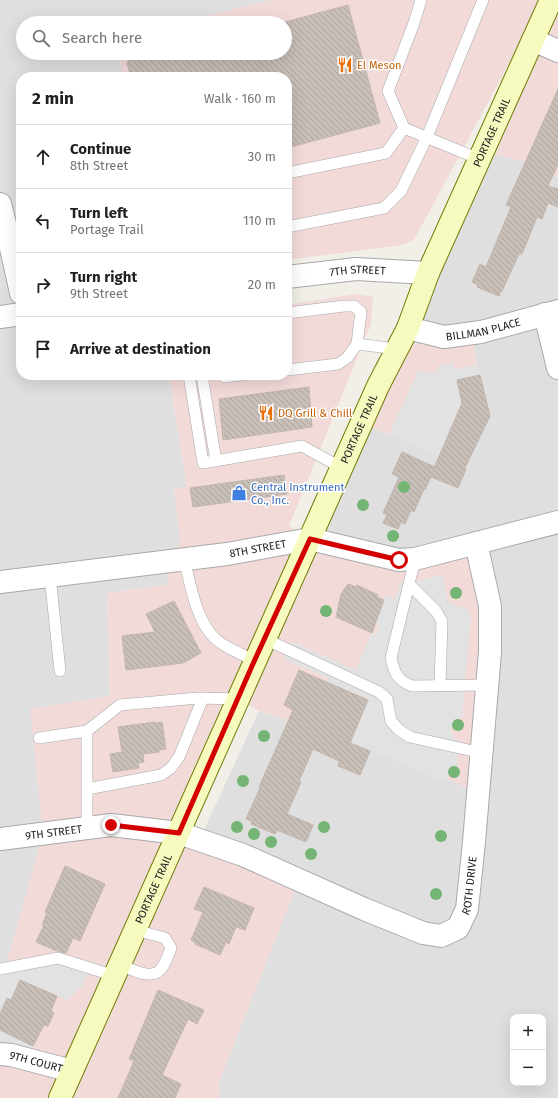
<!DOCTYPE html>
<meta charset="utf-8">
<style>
body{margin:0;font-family:"Fira Sans",sans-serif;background:#f6f6f6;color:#202124}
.controls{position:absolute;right:12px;bottom:12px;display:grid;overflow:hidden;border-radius:8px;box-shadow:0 4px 16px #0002}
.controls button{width:36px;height:36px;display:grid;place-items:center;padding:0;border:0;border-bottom:1px solid #e0e0e0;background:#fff;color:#202124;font:20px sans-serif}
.stop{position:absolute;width:12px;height:12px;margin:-9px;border:3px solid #d40000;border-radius:50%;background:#fff}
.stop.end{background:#d40000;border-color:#fff;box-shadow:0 1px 4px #0008}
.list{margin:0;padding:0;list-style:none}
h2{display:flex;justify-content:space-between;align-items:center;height:52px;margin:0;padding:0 16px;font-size:17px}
h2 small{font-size:13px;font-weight:400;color:#757577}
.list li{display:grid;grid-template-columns:26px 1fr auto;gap:12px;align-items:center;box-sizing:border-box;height:64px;padding:0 16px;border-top:1px solid #e0e0e0}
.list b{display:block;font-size:15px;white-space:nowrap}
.list p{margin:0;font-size:13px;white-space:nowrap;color:#757577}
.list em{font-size:13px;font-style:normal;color:#757577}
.icon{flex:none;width:22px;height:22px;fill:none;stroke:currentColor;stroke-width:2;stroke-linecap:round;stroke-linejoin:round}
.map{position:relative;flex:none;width:558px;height:1098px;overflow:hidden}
.search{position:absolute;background:#fff;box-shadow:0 4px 16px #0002;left:16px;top:16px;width:276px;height:44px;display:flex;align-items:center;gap:10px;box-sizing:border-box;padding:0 14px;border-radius:22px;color:#757577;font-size:15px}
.panel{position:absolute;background:#fff;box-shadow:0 4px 16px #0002;left:16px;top:72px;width:276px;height:308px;border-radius:16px}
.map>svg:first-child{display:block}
.residential{fill:#e0dfdf;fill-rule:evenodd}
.commercial{fill:#f2dad9}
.parking{fill:#e2e2e2}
.building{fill:url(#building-back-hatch);stroke:#c4b6ab}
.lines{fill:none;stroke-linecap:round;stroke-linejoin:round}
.lane-casing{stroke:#a9a9a9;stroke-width:12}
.street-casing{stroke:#a9a9a9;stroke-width:24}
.secondary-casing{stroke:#707d05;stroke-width:24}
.lane{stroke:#fff;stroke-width:11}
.street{stroke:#fff;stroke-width:22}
.secondary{stroke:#f7fabf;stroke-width:22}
.tree{fill:#74b475}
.route{stroke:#d40000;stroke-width:5}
.labels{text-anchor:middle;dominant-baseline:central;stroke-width:3;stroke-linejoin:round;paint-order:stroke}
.food-label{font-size:11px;fill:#c56008;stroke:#fff;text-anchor:start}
.street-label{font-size:11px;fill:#222;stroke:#fff}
.shop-label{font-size:11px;fill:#366cbe;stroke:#fff;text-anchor:start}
</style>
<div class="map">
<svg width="558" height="1098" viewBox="0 0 558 1098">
<defs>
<pattern id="building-back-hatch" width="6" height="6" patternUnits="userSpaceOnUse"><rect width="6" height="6" fill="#c7bfb8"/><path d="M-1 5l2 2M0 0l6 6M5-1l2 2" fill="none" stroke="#aba49e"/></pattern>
</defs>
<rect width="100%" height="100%" fill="#f2efe9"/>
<path class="residential" d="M0,0H272L177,23H23V53H122L119,59L124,77H21V375H169L187,487L174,489L181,541L166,585L107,593L110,696L43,834L37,860L6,965L0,966Z
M483,151L525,162L558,177V1098H221L218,1085L203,832L259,711L339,736L478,792L415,559L310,539L361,424L389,434L465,467L477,364L472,333L408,328ZM513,1017H543V1083H513Z"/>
<path class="commercial" d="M272,0H543L414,240L403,245L287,260V77H124L119,59L122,53H285V23H177Z
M558,0V177L525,162L483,151Z
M355,294L373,297L371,324L289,526L310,539L399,560L476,543L490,606L478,792L339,736L259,711L238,699L179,833L299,880L218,1085L221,1098H0V966L6,965L43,834L30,709L110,696L107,593L166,585L180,541L174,488L187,487L169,375H287V305Z
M408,328L472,333L477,364L490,416L465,467L389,434L361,424Z"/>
<path class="parking" d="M453,362L455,370L477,364L480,375L457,380L462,403L440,456L389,434L418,371L432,373L436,372L438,366Z
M442,574L448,601L457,606L466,608L471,615L462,716L454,721L451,730L454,738L459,741L457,767H453L450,769L446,783L350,741L368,700L328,682L329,678L284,660L291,641L356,670L371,633L377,635L380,627L375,625L384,600L387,596L396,599L400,582L407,584H409Z
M67,957L84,963L93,961L81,988L66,1000L20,980L11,1000L7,998L0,1014V966Z
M0,1030L33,1046L29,1052L0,1045Z"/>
<path class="building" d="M348,5L380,123L287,148V77H131L127,63L133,53H285V22Z
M558,89V164L548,186L558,189V207L548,203L542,219L537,217L522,254H519L502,291H501L499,296L477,287L478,285L472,282L480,264L486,267L511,207L506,205Z
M480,375L490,416L465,468L466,469L458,488L431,477L425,490L424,489L414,512L411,510L405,524L401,522L398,529L383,523L387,515L383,513L399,477L392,474L402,452L435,467L434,468L462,403L457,380Z
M309,387L312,427L223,440L219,399Z
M284,475L287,494L193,507L190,488Z
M348,584L356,587L357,585L378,595L377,597L384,600L372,633L336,617L341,594Z
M174,601L201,653L183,663L126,670L122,636L155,632L146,614Z
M299,670L368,700L350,743L370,751L360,775L338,766L339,761L313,749L299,781L301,782L287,814L313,825L306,842L277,830L275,834L251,824L252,821L246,819L260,788L259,787L293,710L284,705Z
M155,722V723L162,722L166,749L159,750V752L143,754L144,762L138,763L139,768L113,772L110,754L122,752L118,727Z
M65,866L105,884L80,941L73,938L66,953L57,951L36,942L44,925H42L47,913L45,912Z
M204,887L254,908L245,930L236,927L229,944L226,942L220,955L195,944L196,943L191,940L203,912L194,909Z
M20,980L57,996L51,1011L54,1013L48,1026L44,1025L33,1046L0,1030V1014L7,998L11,1000Z
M158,990L204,1010L197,1024L188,1019L162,1075L181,1084L175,1098H118L134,1061L129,1059Z"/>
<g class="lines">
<defs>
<path id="lane" d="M404,128L388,91L414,23L421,0
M287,173L386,153L404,128L479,159
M287,227L384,208L401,191L427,137L483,0
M287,313L344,306H354L361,312L357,344L397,349
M287,370L338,364L347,358L357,344
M189,375L203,463L302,446L342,468
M202,375L216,461
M224,375V377L241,375
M184,559C190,582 195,615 211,634C220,646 242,654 255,661
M415,559L391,658C395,674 396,679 412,686L488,685
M50,576L60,671
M409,584L436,611L442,621L440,686
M265,639L379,692L387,699L391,721L399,730L410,737L482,753
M87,731V828
M39,738L87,731L120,705L198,698L238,699
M87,789L161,775L171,768L179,757L203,698
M120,965C132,969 151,981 161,969C166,963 168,955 171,948L165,938L135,930
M0,969L58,958L115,976"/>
<g id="street">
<path d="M533,40L558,51"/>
<path d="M0,204L11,248L21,293"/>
<path id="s1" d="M287,277L356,269L428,273"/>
<path d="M545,314L558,368"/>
<path d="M0,317L21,314"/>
<path id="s2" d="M408,328L444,337L481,332L558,311"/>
<path id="s3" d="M0,582L227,554L310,539L399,560L415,559L558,522"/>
<path id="s4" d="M0,839L111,825L179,833L243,855L364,909L423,933L441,936L458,928L467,909L474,842L490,652V606L476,543"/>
<path id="s5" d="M0,1054L11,1055L72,1071"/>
</g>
<g id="secondary">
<path id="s6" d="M60,1098L378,386L408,328L428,273L551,0"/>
</g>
</defs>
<use href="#lane" class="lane-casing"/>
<use href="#street" class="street-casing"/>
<use href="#secondary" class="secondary-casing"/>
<use href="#lane" class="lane"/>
<use href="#street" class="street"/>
<use href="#secondary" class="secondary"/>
</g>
<g class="tree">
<circle cx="404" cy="487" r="6"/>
<circle cx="363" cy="505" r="6"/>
<circle cx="393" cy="536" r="6"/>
<circle cx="456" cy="593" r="6"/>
<circle cx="326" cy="611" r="6"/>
<circle cx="458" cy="725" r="6"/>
<circle cx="264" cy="736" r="6"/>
<circle cx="454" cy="772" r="6"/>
<circle cx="243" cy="781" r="6"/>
<circle cx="237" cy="827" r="6"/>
<circle cx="324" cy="827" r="6"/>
<circle cx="254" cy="834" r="6"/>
<circle cx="441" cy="836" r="6"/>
<circle cx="271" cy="842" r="6"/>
<circle cx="311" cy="854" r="6"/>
<circle cx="436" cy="894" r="6"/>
</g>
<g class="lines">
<path class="route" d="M111,825L179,833L252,666L310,539L399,560"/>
</g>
<defs>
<symbol id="restaurant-bare" viewBox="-9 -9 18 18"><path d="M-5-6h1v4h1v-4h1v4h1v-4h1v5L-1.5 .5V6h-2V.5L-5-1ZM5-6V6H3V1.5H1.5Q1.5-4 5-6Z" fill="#e8710a" stroke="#fff" stroke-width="2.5" paint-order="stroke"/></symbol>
<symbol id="shop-bare" viewBox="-9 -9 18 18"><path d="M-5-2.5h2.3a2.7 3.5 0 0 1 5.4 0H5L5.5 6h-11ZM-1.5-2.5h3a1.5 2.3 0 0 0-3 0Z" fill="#3f7fe0" stroke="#fff" stroke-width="2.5" paint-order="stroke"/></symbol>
</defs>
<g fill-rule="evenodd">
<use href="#restaurant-bare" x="334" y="54" width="22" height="22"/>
<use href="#restaurant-bare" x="255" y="402" width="22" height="22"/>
<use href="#shop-bare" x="228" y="482" width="22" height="22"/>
</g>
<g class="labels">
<g class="food-label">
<text x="357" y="65">El Meson</text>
<text x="278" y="413">DQ Grill &amp; Chill</text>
</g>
<g class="street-label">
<text stroke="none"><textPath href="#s6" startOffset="1058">PORTAGE TRAIL</textPath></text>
<text stroke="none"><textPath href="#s1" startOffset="71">7TH STREET</textPath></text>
<text stroke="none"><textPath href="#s2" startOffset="77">BILLMAN PLACE</textPath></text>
<text stroke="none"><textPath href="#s6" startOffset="733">PORTAGE TRAIL</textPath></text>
<text stroke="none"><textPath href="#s3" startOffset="260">8TH STREET</textPath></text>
<text stroke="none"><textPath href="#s4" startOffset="54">9TH STREET</textPath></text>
<text stroke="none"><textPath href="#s4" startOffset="526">ROTH DRIVE</textPath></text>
<text stroke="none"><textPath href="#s6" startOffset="229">PORTAGE TRAIL</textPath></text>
<text stroke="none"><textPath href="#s5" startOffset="37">9TH COURT</textPath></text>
</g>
<g class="shop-label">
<text x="251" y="487">Central Instrument<tspan x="251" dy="13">Co., Inc.</tspan></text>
</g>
</g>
</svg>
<div class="controls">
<button>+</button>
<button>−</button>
</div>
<div class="stop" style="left:399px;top:560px"></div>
<div class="stop end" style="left:111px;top:825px"></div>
<div class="search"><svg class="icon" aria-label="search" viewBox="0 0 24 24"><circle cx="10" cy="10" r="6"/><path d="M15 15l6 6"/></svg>Search here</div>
<section class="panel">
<h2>2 min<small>Walk · 160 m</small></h2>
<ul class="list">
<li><svg class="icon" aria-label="ahead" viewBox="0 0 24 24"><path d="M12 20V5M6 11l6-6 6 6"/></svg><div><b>Continue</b><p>8th Street</p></div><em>30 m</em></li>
<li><svg class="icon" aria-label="left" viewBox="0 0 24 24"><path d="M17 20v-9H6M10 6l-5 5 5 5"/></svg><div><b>Turn left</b><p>Portage Trail</p></div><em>110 m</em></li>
<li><svg class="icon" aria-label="right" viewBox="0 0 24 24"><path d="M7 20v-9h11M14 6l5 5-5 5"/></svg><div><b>Turn right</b><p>9th Street</p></div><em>20 m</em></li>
<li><svg class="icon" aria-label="arrive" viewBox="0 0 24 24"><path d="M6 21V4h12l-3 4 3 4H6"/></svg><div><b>Arrive at destination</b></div></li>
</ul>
</section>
</div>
